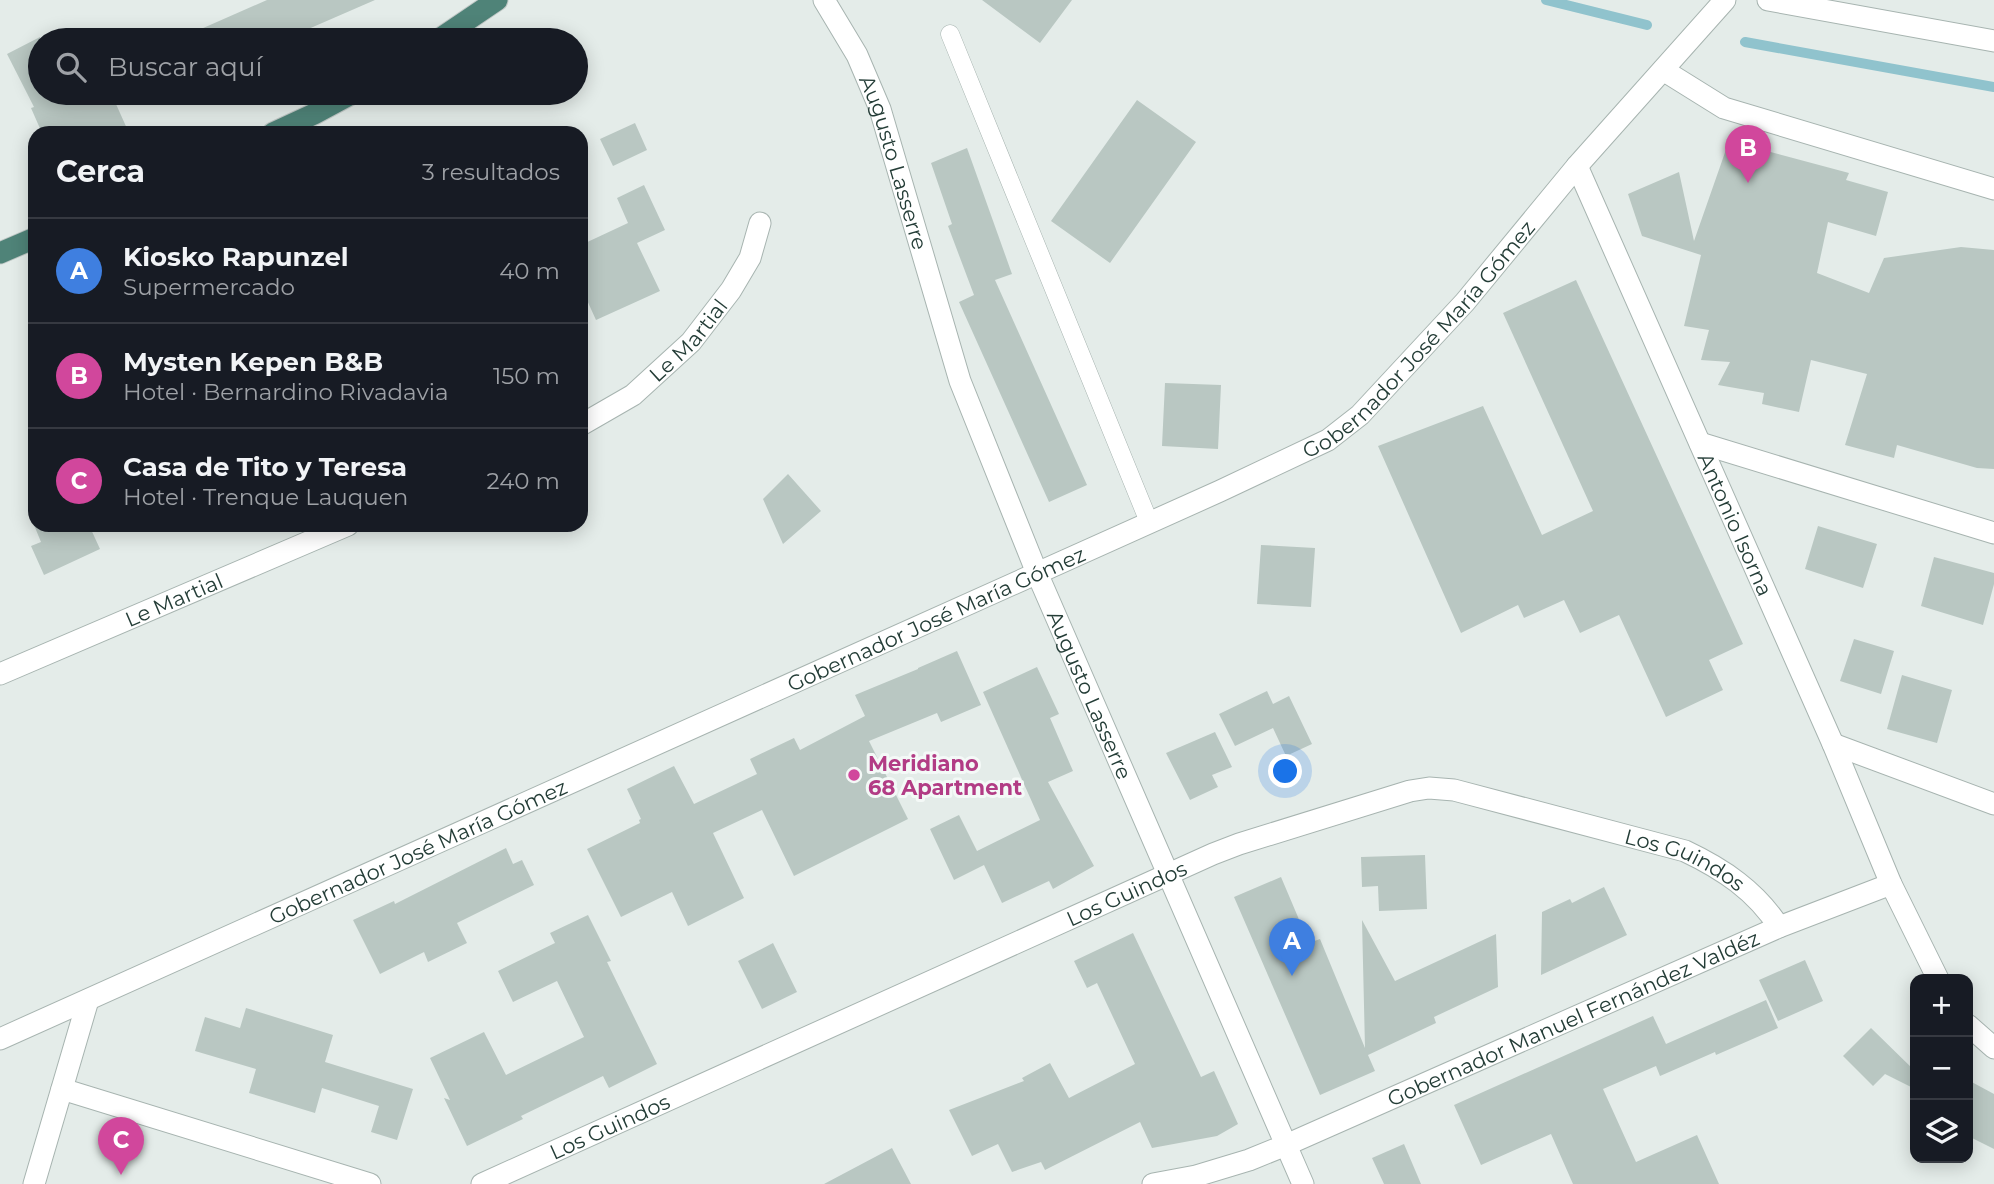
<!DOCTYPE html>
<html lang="es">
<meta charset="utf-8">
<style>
body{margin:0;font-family:Montserrat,sans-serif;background:#242831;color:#f1f3f6}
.controls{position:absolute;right:21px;bottom:21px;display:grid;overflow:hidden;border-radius:14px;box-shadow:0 4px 18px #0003}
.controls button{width:63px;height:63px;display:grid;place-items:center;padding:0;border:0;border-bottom:2px solid #363941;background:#171b24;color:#f1f3f6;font:35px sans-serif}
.you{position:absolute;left:1286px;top:772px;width:24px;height:24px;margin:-18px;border:5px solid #fff;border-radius:50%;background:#1a73e8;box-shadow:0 0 0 10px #1a73e833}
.badge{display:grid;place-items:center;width:46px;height:46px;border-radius:50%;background:#1a73e8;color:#fff;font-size:23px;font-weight:700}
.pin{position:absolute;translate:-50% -58px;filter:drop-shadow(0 2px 4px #0008)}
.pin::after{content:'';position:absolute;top:37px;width:24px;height:21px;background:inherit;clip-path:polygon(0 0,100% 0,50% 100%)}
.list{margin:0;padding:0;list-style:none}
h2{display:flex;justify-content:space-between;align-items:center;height:91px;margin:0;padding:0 28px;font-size:30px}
h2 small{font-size:23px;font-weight:400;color:#9ea1a6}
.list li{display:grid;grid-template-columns:46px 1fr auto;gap:21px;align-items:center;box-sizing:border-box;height:105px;padding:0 28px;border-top:2px solid #363941}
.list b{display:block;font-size:26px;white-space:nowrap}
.list p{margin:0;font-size:23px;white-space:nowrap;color:#9ea1a6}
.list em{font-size:23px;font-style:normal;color:#9ea1a6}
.icon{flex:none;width:38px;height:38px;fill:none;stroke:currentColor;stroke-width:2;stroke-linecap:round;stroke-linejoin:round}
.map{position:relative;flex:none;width:1994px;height:1184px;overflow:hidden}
.search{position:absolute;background:#171b24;box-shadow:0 4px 18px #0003;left:28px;top:28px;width:560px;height:77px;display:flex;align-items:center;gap:18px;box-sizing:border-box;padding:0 24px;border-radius:38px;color:#9ea1a6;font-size:26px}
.panel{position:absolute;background:#171b24;box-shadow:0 4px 18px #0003;left:28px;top:126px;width:560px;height:406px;border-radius:21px}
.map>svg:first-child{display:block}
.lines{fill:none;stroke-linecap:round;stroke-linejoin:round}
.stream{stroke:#90c3cd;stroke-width:10}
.building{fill:#b9c7c2}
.service-casing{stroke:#a7b4b0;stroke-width:19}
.minor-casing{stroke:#a7b4b0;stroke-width:23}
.trunk-casing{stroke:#c2c9c7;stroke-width:23}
.service{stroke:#fff;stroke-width:18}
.minor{stroke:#fff;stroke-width:21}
.trunk{stroke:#4f8378;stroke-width:21}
.hotel-dot{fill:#d1479c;stroke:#f4f9f7;stroke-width:2.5}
.labels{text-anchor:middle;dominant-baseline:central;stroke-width:6;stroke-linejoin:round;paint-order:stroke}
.street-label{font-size:21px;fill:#243d37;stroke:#f4f9f7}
.hotel-label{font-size:21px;font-weight:bold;fill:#b23c85;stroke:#f4f9f7;text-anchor:start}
</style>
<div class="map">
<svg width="1994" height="1184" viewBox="0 0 1994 1184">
<rect width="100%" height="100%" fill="#e4ece9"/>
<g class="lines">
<path class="stream" d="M1546,0L1647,25
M1745,42L1994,87"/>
</g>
<path class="building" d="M267,0H375L283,40H176Z
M982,0H1072L1040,43Z
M40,37V93H111L129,133H42L31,108L34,107L7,54Z
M1137,100L1196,142L1110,263L1051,221Z
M635,123L647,150L613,166L600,139Z
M1729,141L1849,173L1846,180L1888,192L1876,236L1828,222L1817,273L1869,293L1884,258L1961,247L1994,250V469L1977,468L1897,445L1894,458L1845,445L1867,374L1811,360L1799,412L1762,404L1764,393L1718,385L1730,362L1701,360L1709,330L1684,326L1701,255L1642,236L1628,194L1679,172L1694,241Z
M967,148L1012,274L995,280L1087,485L1049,502L959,302L974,295L948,226L952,224L931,163Z
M644,185L665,230L637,243L660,291L596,320L581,287V245L628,223L617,198Z
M1576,280L1743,644L1709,660L1723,690L1666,717L1619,615L1580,633L1564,600L1524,618L1518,605L1461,633L1378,446L1483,406L1542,535L1593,511L1503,313Z
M1165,383L1221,385L1218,449L1162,446Z
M788,474L821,511L783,544L763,499Z
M34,525H89L100,549L44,575L31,546L41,542Z
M1818,526L1877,544L1863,588L1805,569Z
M1261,545L1315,548L1311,607L1257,604Z
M1934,557L1994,573V584L1983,625L1921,606Z
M1854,639L1894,651L1881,694L1840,681Z
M957,651L981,705L941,722L937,713L869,741L908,819L794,876L762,810L713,833L744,898L688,926L672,892L621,917L587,849L640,823L639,820L641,819L627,789L674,766L694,804L757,774L750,759L794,738L800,750L865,716L855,695L918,669V668Z
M1037,667L1059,714L1050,718L1073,771L1048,782L1094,866L1053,889L1049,881L1002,903L984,865L954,880L930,829L959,815L977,851L1040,820L983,692Z
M1902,675L1952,690L1937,743L1887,729Z
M1267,691L1273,704L1289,696L1312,744L1286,756L1273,728L1235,746L1219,714Z
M1215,732L1232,767L1212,775L1218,787L1190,800L1166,753Z
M506,848L513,864L522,860L534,885L457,923L467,943L428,962L424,952L380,974L353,920L394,901L395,904Z
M1425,855L1427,909L1379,911L1378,886L1362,887L1361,857Z
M1281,877L1309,943L1320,939L1365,1048L1362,920L1395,981L1496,934L1498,987L1434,1017L1436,1023L1368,1055L1375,1071L1320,1095L1234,897Z
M1604,887L1627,935L1541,975L1542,912L1570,899L1572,903Z
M588,915L611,961L607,962L657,1064L609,1088L603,1076L521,1116L523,1119L467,1146L444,1098L450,1100L430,1058L484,1032L506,1075L584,1037L557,981L513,1002L498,971L555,943L550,933Z
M1133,933L1201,1077L1214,1071L1238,1124L1217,1136L1152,1148L1140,1122L1045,1170L1041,1162L1012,1172L998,1144L972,1156L949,1110L1024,1081L1022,1078L1050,1063L1069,1098L1135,1064L1097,983L1087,988L1074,961Z
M773,943L797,992L762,1009L738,961Z
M1805,960L1823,1001L1778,1021L1759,980Z
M1766,1000L1778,1028L1716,1055L1715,1052L1660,1076L1656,1066L1603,1089L1636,1162L1697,1135L1719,1184H1573L1551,1134L1481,1165L1454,1105L1653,1016L1666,1044Z
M246,1008L333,1035L325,1062L413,1089L397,1140L371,1132L379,1106L322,1088L315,1113L249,1093L256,1069L195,1051L205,1017L240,1028Z
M1871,1028L1915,1071V1089L1885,1074L1873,1086L1843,1056Z
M1968,1080L1994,1094V1149L1968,1136Z
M1404,1144L1421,1184H1384L1372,1158Z
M892,1148L911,1184H824Z"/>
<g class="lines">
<defs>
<path id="service" d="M950,34L1149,522"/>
<g id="minor">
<path id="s1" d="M824,0L857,55L880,109L960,381L1037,573L1303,1184"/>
<path d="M1768,0L1994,41"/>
<path d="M1663,70L1724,108L1994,189"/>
<path id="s2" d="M1577,166L1833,744L1891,884L1938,979"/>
<path id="s3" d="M581,425L633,395L691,342L731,290L750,258L760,223"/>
<path d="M1700,443L1994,533"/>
<path id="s4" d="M0,674L348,525"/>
<path d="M1833,744L1994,804"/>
<path d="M1968,1025L1994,1048"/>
<path id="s5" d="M0,1039L1220,491L1328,440L1360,415L1465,302L1577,166L1725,0"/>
<path d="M62,1089L370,1184"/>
<path d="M34,1184L88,1000"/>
<path id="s6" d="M482,1184L1213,854L1239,844L1410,791L1429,788L1454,790L1685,851C1723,869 1756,891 1779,927"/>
<path id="s7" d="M1153,1184L1196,1176L1249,1160L1286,1145L1779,927L1891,884"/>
</g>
<path id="trunk" d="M438,40L497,0
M273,133L314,114L353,93
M0,253L35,238"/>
</defs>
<use href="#service" class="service-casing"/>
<use href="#minor" class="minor-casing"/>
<use href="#trunk" class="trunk-casing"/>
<use href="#service" class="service"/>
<use href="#minor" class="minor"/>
<use href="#trunk" class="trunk"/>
</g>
<circle class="hotel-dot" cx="854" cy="775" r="7"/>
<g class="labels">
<g class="street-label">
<text stroke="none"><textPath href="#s1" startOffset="178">Augusto Lasserre</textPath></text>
<text stroke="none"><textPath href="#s5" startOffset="1592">Gobernador José María Gómez</textPath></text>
<text stroke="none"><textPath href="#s3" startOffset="138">Le Martial</textPath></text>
<text stroke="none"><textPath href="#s2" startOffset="392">Antonio Isorna</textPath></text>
<text stroke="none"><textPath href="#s4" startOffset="189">Le Martial</textPath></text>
<text stroke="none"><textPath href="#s5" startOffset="1026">Gobernador José María Gómez</textPath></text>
<text stroke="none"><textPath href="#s1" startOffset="746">Augusto Lasserre</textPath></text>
<text stroke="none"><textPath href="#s5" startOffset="458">Gobernador José María Gómez</textPath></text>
<text stroke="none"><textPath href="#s6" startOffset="1295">Los Guindos</textPath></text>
<text stroke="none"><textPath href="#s6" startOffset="707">Los Guindos</textPath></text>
<text stroke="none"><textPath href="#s7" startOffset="453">Gobernador Manuel Fernández Valdéz</textPath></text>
<text stroke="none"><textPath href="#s6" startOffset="140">Los Guindos</textPath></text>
</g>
<g class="hotel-label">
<text x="868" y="763">Meridiano<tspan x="868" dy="24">68 Apartment</tspan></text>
</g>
</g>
</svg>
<div class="controls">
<button>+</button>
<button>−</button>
<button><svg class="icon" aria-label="layers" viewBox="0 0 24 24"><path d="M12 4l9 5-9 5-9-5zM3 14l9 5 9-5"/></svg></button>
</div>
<div class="you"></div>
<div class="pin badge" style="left:1292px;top:976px;background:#3f7fe0">A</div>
<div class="pin badge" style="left:1748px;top:183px;background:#d1479c">B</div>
<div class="pin badge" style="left:121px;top:1175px;background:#d1479c">C</div>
<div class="search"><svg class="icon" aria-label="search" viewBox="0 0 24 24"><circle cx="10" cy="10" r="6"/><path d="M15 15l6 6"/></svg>Buscar aquí</div>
<section class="panel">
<h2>Cerca<small>3 resultados</small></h2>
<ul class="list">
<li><span class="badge" style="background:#3f7fe0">A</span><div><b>Kiosko Rapunzel</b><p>Supermercado</p></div><em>40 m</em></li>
<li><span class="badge" style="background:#d1479c">B</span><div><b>Mysten Kepen B&amp;B</b><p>Hotel · Bernardino Rivadavia</p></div><em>150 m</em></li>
<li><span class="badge" style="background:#d1479c">C</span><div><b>Casa de Tito y Teresa</b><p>Hotel · Trenque Lauquen</p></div><em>240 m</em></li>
</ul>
</section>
</div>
